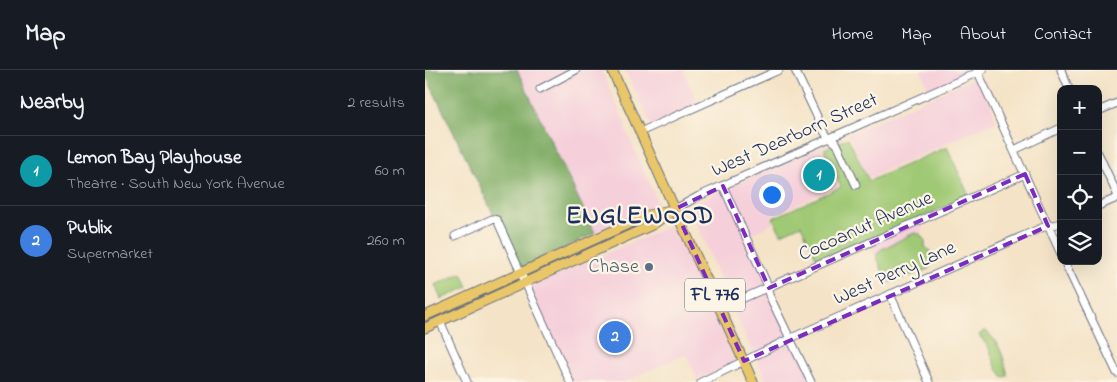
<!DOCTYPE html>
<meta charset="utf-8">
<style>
body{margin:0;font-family:"Indie Flower",sans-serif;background:#242831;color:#f1f3f6}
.controls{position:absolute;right:15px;top:15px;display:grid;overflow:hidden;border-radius:10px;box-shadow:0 5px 20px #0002}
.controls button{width:45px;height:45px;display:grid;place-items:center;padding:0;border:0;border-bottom:1px solid #363941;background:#171b24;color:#f1f3f6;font:25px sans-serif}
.you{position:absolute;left:346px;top:124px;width:18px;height:18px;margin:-12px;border:4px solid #fff;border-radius:50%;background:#1a73e8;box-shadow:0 0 0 8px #1a73e833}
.badge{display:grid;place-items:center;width:32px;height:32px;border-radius:50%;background:#d690ce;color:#fff;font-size:16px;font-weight:700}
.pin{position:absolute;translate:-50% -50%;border:2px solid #fff;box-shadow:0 1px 5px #0006}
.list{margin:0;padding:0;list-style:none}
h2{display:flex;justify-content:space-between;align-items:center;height:65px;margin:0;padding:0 20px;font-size:21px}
h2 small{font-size:16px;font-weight:400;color:#9ea1a6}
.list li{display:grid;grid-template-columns:32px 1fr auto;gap:15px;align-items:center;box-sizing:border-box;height:70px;padding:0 20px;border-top:1px solid #363941}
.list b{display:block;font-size:19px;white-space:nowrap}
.list p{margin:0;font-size:16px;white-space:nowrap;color:#9ea1a6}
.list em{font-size:16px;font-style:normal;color:#9ea1a6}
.icon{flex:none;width:28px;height:28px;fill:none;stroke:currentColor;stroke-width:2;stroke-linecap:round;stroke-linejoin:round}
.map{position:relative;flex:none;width:692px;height:312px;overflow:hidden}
header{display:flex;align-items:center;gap:30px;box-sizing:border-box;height:70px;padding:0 25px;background:#171b24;border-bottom:1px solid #363941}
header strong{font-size:24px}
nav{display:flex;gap:28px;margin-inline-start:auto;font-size:18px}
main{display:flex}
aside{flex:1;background:#171b24}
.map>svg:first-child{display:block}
.built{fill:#f5cfda}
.green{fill:#a0c974;stroke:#5e7c69}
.forest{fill:#80ad66;stroke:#4e6e62}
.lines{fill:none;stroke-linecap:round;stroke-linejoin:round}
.minor-casing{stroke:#676e82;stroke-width:9}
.major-casing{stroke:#676e82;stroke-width:11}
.minor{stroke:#fff;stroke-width:7}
.major{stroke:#e9c769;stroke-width:9}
.marked{fill:none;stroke:#7b2cbf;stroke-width:4;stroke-dasharray:10 6;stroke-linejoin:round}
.service-dot{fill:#5c6f8a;stroke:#fcf5e5;stroke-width:2}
.labels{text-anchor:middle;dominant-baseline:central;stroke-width:4.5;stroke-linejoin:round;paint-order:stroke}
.shield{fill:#fcf5e5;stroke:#5e6a86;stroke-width:1}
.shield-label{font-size:19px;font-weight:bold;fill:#1b2f5e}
.street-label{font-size:20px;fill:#1b2f5e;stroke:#fcf5e5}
.service-label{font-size:20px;fill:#4e5e75;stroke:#fcf5e5;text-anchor:end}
.district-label{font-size:25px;font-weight:bold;letter-spacing:1px;fill:#1b2f5e;stroke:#fcf5e5}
</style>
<header>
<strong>Map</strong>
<nav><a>Home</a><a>Map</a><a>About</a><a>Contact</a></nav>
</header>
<main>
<aside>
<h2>Nearby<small>2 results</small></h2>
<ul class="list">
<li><span class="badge" style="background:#0f9aa8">1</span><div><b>Lemon Bay Playhouse</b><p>Theatre · South New York Avenue</p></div><em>60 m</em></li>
<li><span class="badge" style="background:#3f7fe0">2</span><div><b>Publix</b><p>Supermarket</p></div><em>260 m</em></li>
</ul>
</aside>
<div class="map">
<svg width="692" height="312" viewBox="0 0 692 312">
<rect width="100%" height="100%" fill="#fcf5e5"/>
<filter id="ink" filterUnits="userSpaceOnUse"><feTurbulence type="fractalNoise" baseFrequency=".02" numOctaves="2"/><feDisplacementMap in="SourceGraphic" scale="10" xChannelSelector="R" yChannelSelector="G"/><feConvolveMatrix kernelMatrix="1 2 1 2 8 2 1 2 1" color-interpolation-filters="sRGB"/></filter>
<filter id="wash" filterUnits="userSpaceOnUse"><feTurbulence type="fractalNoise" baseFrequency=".0096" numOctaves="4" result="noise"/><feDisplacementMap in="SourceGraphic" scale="20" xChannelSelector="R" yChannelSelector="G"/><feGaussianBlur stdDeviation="1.12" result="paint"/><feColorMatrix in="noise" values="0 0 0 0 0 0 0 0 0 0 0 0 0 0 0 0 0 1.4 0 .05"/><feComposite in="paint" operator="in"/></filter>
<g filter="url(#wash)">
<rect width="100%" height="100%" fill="#f4e3c6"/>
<path class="built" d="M92,0H176L201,55L200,58L233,133L170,163Z
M200,0H258L274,35L227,56Z
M496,0H549V1L504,21Z
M554,6L572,51L444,108L425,67L422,65L396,78L413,116L347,146L346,148L348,153L324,165L389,312H342L307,238L264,135Z
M502,148L495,164L451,184L446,177L440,175Z
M247,155L311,292L272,309L261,284L199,312H145L104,217Z"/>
<path class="green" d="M423,68L444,111L522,77L544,126L394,193L376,155L356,164L348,148L416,117L399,79Z
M489,163L495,164L500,171V177L505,181L509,190L504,199L467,212L461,211L462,207L458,203L451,184L457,179Z
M37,203L43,217L16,229L10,215Z
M560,260C576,274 578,286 583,306L578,307L572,299L564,278L554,265Z"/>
<path class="forest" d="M0,0H92L170,163L95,199L0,4Z"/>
</g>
<g filter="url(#ink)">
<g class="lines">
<defs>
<path id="minor" d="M370,0L399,61L402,66L412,74L431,115
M552,0L636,184
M636,0L644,19
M115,19L151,0
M673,41L692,33
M215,62L354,0
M589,80L636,58
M673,83L692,124
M298,116L342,214L344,225L386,312
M673,136L692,128
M250,139L274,126L558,0
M30,166L67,149L72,150L145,312
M639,191L692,303
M465,224L504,312
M296,238L600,104
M15,251L42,312
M276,312L366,268L616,158L636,153"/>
<path id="major" d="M187,0L328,312
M0,246L223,145L245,140
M0,258L227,155L250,139"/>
</defs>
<use href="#minor" class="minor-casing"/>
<use href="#major" class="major-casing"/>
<use href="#minor" class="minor"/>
<use href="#major" class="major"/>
</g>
</g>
<path class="marked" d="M600,104L623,156L319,291L250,139L298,116L344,218Z"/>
<circle class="service-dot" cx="224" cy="197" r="5"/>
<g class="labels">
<rect class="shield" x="260" y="208.5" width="60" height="33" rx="4"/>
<g class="shield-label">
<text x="290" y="225">FL 776</text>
</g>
<g class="street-label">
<text transform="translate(370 66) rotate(-24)">West Dearborn Street</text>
<text transform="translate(441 157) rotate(-24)">Cocoanut Avenue</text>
<text transform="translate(470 204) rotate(-24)">West Perry Lane</text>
</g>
<g class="service-label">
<text x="214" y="197">Chase</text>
</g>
<g class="district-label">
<text x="215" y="147">ENGLEWOOD</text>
</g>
</g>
</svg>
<div class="controls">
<button>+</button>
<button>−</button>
<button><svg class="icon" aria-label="locate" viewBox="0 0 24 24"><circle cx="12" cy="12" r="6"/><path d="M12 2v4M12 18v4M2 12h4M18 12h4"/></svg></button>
<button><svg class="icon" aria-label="layers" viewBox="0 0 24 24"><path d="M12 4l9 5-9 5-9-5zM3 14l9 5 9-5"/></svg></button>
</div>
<div class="you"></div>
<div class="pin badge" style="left:394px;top:105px;background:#0f9aa8">1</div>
<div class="pin badge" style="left:190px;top:267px;background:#3f7fe0">2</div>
</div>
</main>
